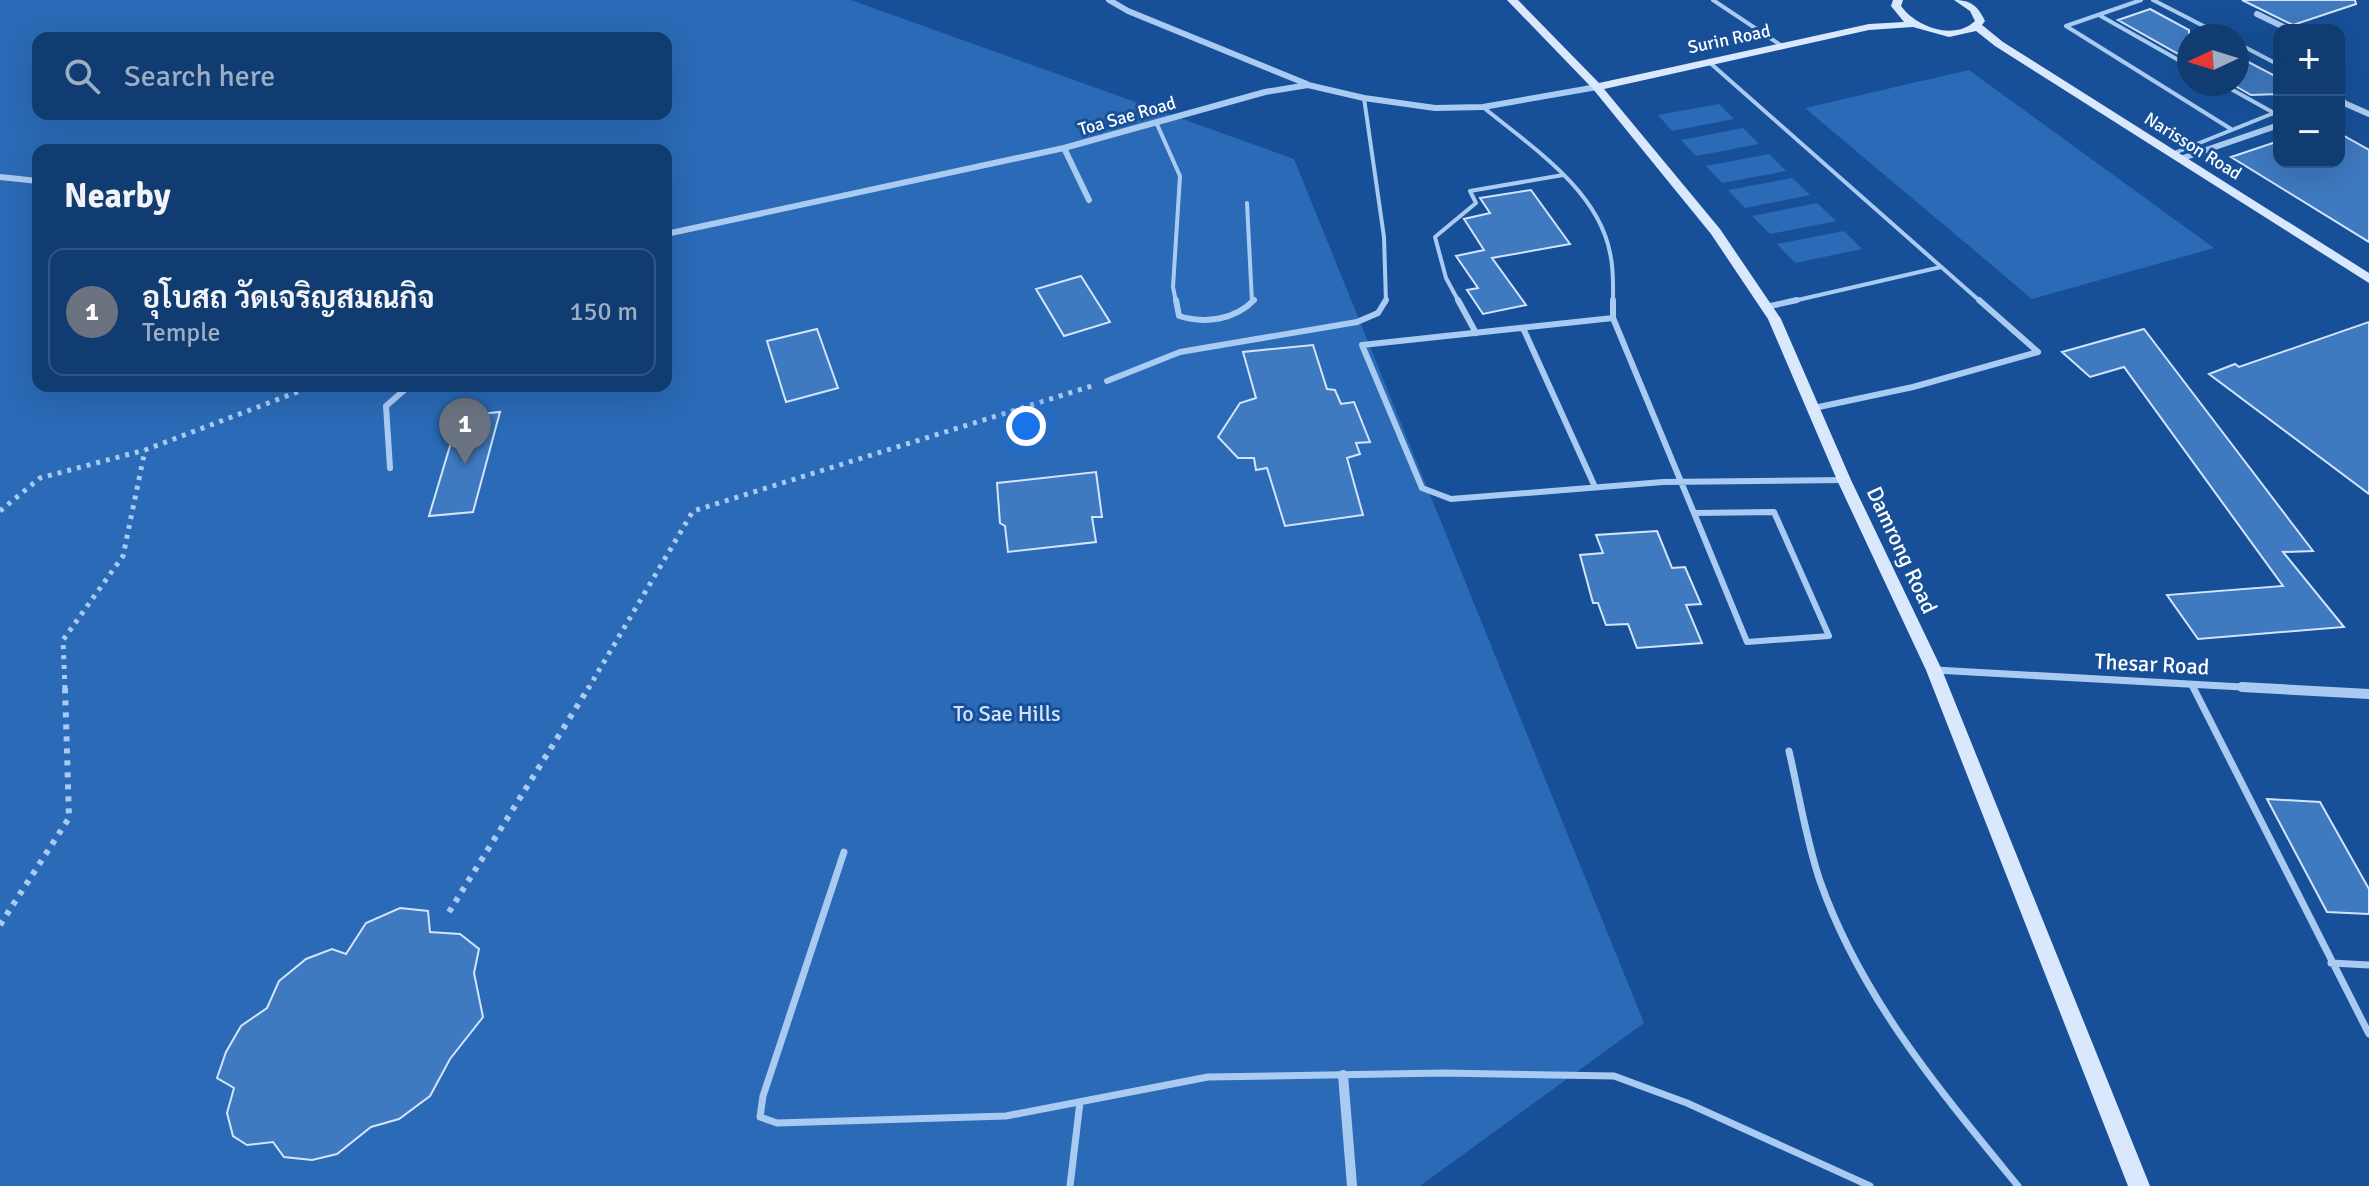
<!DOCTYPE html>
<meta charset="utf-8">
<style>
body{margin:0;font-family:Signika,Sarabun,sans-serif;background:#1e477a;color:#f1f3f6}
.controls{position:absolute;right:24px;top:24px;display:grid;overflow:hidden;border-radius:16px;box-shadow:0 8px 32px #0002}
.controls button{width:72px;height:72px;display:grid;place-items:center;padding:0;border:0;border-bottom:2px solid #305684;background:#113c72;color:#f1f3f6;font:40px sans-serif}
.compass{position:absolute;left:2177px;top:24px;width:72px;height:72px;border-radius:50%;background:#113c72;box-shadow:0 8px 32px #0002;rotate:266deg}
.you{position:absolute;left:1026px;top:426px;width:28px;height:28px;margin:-20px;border:6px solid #fff;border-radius:50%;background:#1a73e8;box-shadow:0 0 0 12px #1a73e833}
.badge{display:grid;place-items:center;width:52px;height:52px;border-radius:50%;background:#95b2f1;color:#fff;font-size:26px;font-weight:700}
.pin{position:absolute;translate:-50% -66px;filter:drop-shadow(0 2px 4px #0008)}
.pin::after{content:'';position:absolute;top:42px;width:28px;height:24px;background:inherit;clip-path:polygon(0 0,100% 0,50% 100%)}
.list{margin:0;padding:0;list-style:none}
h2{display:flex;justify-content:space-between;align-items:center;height:104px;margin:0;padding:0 32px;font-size:34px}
h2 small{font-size:26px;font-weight:400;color:#9cadc4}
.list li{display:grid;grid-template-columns:52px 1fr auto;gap:24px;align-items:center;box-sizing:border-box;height:128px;margin:0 16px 16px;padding:0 16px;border:2px solid #305684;border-radius:16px}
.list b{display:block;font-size:30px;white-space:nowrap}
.list p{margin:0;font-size:26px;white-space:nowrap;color:#9cadc4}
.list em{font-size:26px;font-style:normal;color:#9cadc4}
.icon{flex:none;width:44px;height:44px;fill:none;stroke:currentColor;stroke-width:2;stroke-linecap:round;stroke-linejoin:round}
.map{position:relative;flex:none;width:2369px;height:1186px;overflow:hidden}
.search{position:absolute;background:#113c72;box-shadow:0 8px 32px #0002;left:32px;top:32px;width:640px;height:88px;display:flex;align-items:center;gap:20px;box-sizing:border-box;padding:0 28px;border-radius:16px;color:#9cadc4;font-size:30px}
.panel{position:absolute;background:#113c72;box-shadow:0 8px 32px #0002;left:32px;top:144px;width:640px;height:248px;border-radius:16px}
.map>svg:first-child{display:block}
.green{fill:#2a6ab6;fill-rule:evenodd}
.building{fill:#3f79bf;stroke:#d2e5fc;stroke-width:2}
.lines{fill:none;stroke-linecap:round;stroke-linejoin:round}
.path-far1{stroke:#aacbf1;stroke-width:5;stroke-dasharray:4 6;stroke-linecap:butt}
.path{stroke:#aacbf1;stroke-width:6;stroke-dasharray:5 7;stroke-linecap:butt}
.lane-far2{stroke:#aacbf1;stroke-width:4}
.lane-far1{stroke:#aacbf1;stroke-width:6}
.lane{stroke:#aacbf1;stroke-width:7}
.street-far2{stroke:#aacbf1;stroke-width:6}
.street-far1{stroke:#aacbf1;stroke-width:7}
.street{stroke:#aacbf1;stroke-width:10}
.secondary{fill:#d9e8fc;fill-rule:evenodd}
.labels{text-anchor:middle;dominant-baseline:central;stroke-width:6;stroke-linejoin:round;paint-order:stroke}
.far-street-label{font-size:18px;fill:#fff;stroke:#175098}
.street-label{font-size:22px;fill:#fff;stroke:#175098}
.park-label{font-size:22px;fill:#d2e5fc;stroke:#175098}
</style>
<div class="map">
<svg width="2369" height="1186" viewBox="0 0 2369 1186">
<rect width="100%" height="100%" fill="#175098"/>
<path class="green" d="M0,0H851L1294,159L1644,1023L1420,1186H0ZM38,38H666V114H38ZM38,150H666V386H38Z
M1969,70L2214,248L2032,299L1805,108Z
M1719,104L1734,119L1672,131L1658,115Z
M1743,128L1759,144L1696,156L1681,140Z
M1769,154L1786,171L1722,183L1706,166Z
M1792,178L1810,195L1745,208L1728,190Z
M1817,203L1836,221L1770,234L1752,216Z
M1844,231L1862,249L1795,263L1777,244Z"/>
<path class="building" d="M2242,0H2355L2356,4L2293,25Z
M2150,9L2189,30V60L2118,20Z
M2237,56L2279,78V94L2251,95L2237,87Z
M2339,133L2369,150V242L2231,157L2279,141V162H2339Z
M1531,190L1570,244L1492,258L1526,305L1483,314L1467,290L1478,288L1456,256L1484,250L1464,219L1490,213L1480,198Z
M1081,276L1110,322L1064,336L1036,289Z
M2369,322V494L2209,374L2235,364L2239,367Z
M817,329L838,388L786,402L767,341Z
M2144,329L2313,551L2283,552L2344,627L2198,639L2167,595L2283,586L2124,367L2090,377L2062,352Z
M1313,345L1327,389L1335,390L1341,404L1354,402L1370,442L1356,443L1360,454L1347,458L1363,515L1285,526L1267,468L1256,470L1254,458H1238L1218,437L1240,403L1256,398L1243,352Z
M500,412L473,512L429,516L459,416Z
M1096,472L1102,517H1092L1096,542L1008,552L1005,526L1000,523L997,483Z
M1657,531L1672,568L1685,567L1701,604L1686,605L1702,643L1637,648L1628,624L1606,625L1598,603H1593L1580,555L1603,553L1596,535Z
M2267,799L2320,802L2369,889V914L2327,912Z
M400,908L428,911L430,932L460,934L479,949L474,973L483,1017L450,1059L430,1096L399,1119L371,1127L337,1154L312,1160L284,1157L273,1142L247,1145L233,1136L227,1113L234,1088L217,1078L226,1052L241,1026L267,1008L279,981L306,959L332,949L346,954L366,923Z"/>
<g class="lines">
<path class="path-far1" d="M0,511L40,478L145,450L313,386
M65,689L63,640L123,556L145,450
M588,689L693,511L1095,385"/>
<path class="path" d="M449,912L589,687
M0,925L69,818L65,687"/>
<path class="lane-far2" d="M1713,0L1782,46
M2153,0L2223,36
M2099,15L2189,66
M2066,26L2231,129
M2066,26L2141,0
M2237,43L2279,65
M1709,62L1981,302
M2222,84L2274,113L2279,112
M1364,98L1384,237L1386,302
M1483,107C1530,146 1598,189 1610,253C1614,269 1613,286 1613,302
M1156,122L1180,176L1173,287L1176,302
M2172,154L2274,113
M1247,203L1252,302
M1459,302L1446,278L1435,237L1476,203L1470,191L1563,175
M1789,302L1941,267"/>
<path class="lane-far1" d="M1176,300L1179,316C1205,324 1235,320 1254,300
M1458,300L1476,333
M1613,300V318L1362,345L1422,488L1451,499L1663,482L1844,480
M1979,300L2038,352
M1766,307L1797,300
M1613,318L1694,513
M1523,328L1595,487
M1107,381L1180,352L1357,322L1378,313L1386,300
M1814,408L1913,387L2038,352
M390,468L386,406L409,386
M1774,512L1829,636L1747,642L1694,513Z
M2191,684L2194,689"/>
<path class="lane" d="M2193,687L2369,1034
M1789,751C1799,794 1806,840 1820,881C1861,998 1941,1092 2018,1186
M844,852L763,1096L760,1117L777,1123L1006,1116L1208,1077L1443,1073L1614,1076L1687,1103L1870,1186
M2331,963L2369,965
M1070,1186L1080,1102"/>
<path class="street-far2" d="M1109,0L1128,11L1307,84
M2257,14L2290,30
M2339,93L2344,103L2340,104
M2344,103L2369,114
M1064,148L1089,200
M2180,159L2279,125
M0,177L38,181
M666,234L1064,148L1265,92L1308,85L1364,98L1435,108L1483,107L1597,87"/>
<path class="street-far1" d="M1935,670L2278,689"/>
<path class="street" d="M2242,687L2369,694
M1343,1075L1352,1186"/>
<path class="secondary" d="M1507,0H1518L1599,83L1869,24L1904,22L1891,6L1893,0H1903L1901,6C1916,27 1954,41 1975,21L1970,11L1954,0C1971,0 1978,6 1985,21L1982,25L2003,42L2369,273V283L1995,46L1976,31L1949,37L1913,27L1869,30L1604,89L1720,229L1781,319L1851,480L1942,670L2150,1186H2128L1926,670L1837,480L1768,319L1711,234L1593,89Z"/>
</g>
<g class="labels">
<g class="far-street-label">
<text transform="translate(1729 39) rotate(-12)">Surin Road</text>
<text transform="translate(1127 116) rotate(-16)">Toa Sae Road</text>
<text transform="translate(2193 146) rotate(32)">Narisson Road</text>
</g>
<g class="street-label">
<text transform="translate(1902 550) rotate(65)">Damrong Road</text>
<text transform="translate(2152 664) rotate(3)">Thesar Road</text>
</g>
<g class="park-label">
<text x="1007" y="713">To Sae Hills</text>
</g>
</g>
</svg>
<div class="controls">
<button>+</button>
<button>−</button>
</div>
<svg class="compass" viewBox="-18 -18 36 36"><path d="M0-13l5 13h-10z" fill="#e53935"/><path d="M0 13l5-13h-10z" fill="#9cadc4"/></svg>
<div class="you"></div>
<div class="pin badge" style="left:465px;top:464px;background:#6b7280">1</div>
<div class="search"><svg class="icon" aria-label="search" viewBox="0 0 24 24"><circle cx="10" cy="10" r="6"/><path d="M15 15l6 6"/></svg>Search here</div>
<section class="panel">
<h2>Nearby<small></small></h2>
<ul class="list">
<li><span class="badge" style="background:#6b7280">1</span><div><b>อุโบสถ วัดเจริญสมณกิจ</b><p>Temple</p></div><em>150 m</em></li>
</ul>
</section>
</div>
